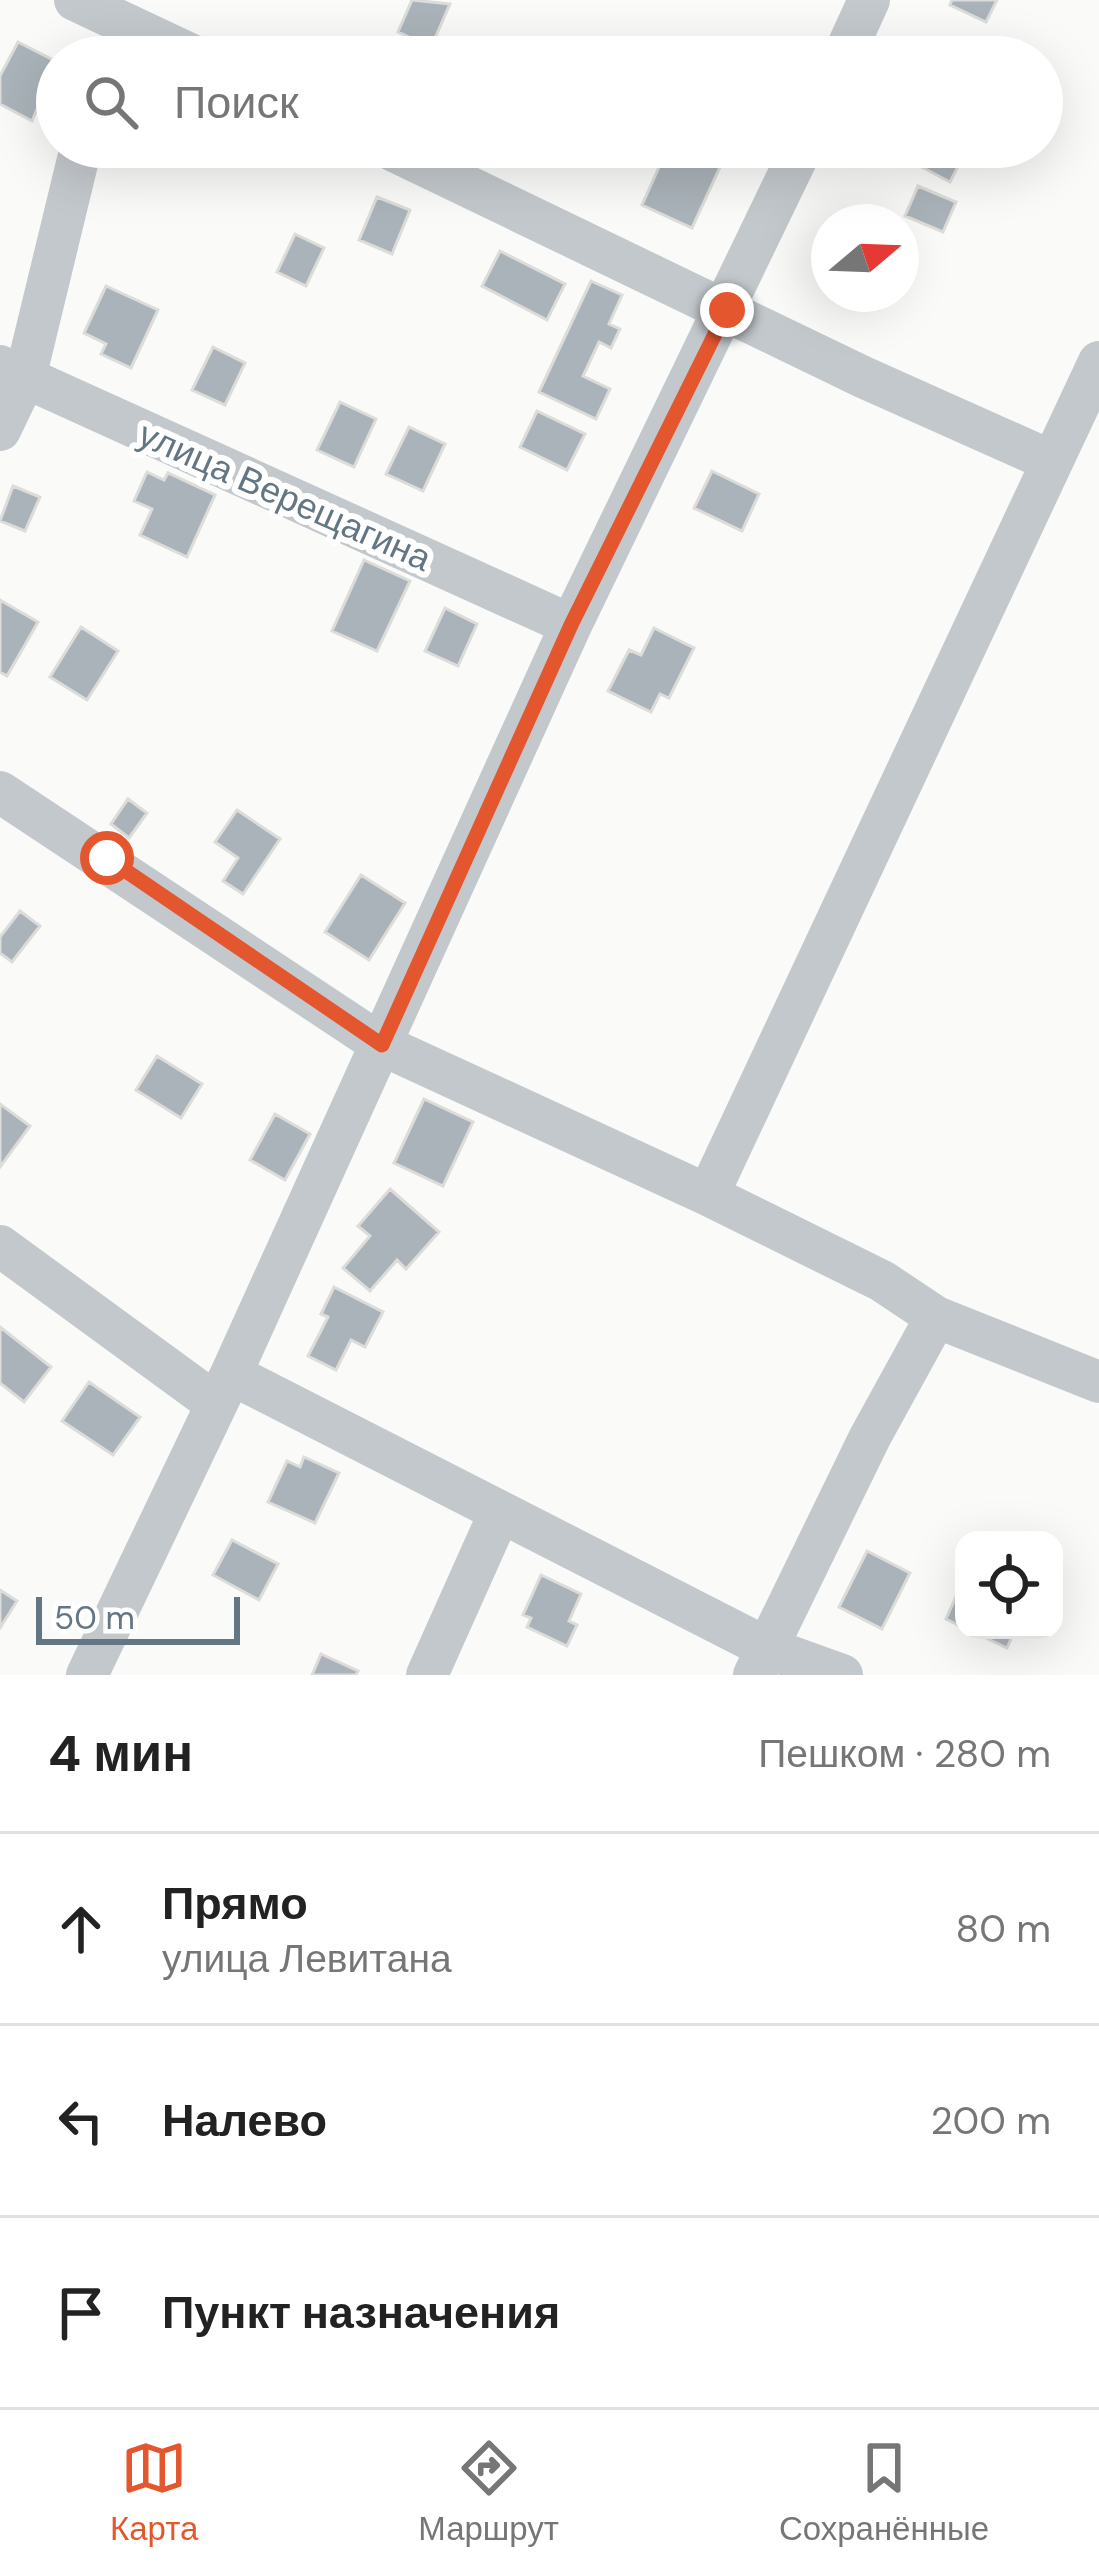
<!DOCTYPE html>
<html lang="ru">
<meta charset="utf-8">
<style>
body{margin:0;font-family:"DM Sans",sans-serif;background:#f6f6f6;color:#222}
.controls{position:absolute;right:36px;bottom:36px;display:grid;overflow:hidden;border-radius:24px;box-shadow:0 12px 48px #0002}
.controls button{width:108px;height:108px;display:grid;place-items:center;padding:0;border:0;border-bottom:3px solid #e0e0e0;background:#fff;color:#222;font:60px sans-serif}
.compass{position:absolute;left:811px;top:204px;width:108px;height:108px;border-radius:50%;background:#fff;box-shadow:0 12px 48px #0002;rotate:71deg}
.scale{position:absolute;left:36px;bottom:30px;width:204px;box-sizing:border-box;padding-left:12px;border:6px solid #657683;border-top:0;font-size:33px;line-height:42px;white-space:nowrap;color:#657683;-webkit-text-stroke:9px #fff;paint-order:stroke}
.stop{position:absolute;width:36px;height:36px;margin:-27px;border:9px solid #e4572e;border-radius:50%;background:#fff}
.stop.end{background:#e4572e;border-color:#fff;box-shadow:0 3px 12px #0008}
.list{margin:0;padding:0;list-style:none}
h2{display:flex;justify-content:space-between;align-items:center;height:156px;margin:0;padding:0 48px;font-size:51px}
h2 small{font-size:39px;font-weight:400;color:#767676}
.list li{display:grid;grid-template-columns:78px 1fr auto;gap:36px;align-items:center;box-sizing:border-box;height:192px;padding:0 48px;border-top:3px solid #e0e0e0}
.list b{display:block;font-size:45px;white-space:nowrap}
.list p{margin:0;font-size:39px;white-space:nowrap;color:#767676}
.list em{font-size:39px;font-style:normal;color:#767676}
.icon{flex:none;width:66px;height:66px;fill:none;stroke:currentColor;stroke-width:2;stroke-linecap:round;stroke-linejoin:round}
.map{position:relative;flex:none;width:1099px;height:1675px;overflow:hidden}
.search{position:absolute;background:#fff;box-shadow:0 12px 48px #0002;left:36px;right:36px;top:36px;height:132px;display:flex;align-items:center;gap:30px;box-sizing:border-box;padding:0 42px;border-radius:66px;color:#767676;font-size:45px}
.sheet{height:732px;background:#fff}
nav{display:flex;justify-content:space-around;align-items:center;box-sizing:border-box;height:168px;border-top:3px solid #e0e0e0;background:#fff;font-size:33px;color:#767676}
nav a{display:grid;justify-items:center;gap:6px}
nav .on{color:#e4572e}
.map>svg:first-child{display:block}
.building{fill:#aab3b9;stroke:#dcdcda;stroke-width:3}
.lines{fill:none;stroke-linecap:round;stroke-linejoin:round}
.minor{stroke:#c3c8cc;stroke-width:42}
.route{stroke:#e4572e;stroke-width:15}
.labels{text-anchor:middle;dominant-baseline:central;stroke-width:12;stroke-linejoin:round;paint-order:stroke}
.street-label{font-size:36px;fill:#657683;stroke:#fff}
</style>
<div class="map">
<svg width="1099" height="1675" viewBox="0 0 1099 1675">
<rect width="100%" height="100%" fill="#fafaf8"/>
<path class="building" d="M412,0L450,4L431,47L398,32Z
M952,0H997L986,22L950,5Z
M18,42L57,62L32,121L0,104V76Z
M190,147H237L229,165Z
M668,147L728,150L692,228L642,205Z
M920,147H968L950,182L912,162Z
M918,186L956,202L943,232L905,216Z
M377,197L410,210L392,254L359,240Z
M295,234L324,248L306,286L277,272Z
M500,251L565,284L547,320L482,286Z
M591,281L622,295L609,324L620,329L611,348L599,342L583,376L610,389L596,419L539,392Z
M106,286L158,310L131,368L101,354L106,344L84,333Z
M213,347L245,363L225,405L192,390Z
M340,402L376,419L354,467L317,450Z
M537,411L585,434L567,470L520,447Z
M409,427L445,444L423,491L386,474Z
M712,471L759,494L742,531L694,508Z
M147,472L164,480L168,473L215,495L187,557L140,535L152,509L134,501Z
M13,486L40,497L25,531L0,521Z
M364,560L410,581L377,651L332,631Z
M0,600L38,622L7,676L0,672Z
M445,608L477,624L458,666L425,651Z
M81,627L118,651L87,700L50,677Z
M654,628L694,648L669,698L660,694L651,712L608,691L629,650L641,655Z
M128,799L147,813L129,838L111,824Z
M237,810L280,839L243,894L223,881L238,858L215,842Z
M361,875L405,903L369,960L325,932Z
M20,911L40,926L12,962L0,953V937Z
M157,1056L202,1084L181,1118L136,1090Z
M424,1099L473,1122L443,1186L394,1163Z
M0,1104L30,1126L0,1167Z
M275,1114L310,1134L285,1180L250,1160Z
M390,1189L439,1232L406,1269L397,1260L370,1291L343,1268L370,1236L358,1226Z
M334,1287L383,1312L365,1347L351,1340L336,1370L308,1356L328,1317L321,1314Z
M0,1327L51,1367L24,1402L0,1383Z
M89,1382L140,1417L113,1455L62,1421Z
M304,1457L339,1473L315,1523L268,1502L287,1461L300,1467Z
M232,1540L278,1564L259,1600L213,1575Z
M867,1551L910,1573L882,1629L839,1607Z
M541,1575L581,1594L569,1621L577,1625L567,1646L527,1627L531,1618L523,1615Z
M0,1590L17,1601L0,1628Z
M959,1590L964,1592V1628L946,1619Z
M969,1630H1015L1007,1648Z
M321,1654L358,1671L356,1675H312Z"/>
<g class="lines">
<path class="minor" d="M75,0L196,57
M843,57L869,0
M386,147L863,377L1051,461
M0,366L571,625
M0,430L25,378L81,147
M0,792L382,1045L708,1195L882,1281L936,1317L1099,1382
M708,1195L1099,362
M0,1246L215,1403
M231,1374L767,1648L842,1675
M87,1675L231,1374L571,625L802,147
M427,1675L500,1512
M754,1675L870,1437L936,1317"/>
</g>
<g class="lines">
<path class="route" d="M107,858L382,1045L571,625L727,310"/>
</g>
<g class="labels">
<g class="street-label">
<text transform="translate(285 496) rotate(24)">улица Верещагина</text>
</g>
</g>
</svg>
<div class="controls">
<button><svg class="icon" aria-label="locate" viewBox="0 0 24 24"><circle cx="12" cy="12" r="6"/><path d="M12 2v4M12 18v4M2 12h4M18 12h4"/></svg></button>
</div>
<svg class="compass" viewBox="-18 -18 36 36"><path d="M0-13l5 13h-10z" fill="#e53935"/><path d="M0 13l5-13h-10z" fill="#767676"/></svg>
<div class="scale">50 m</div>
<div class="stop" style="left:107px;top:858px"></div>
<div class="stop end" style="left:727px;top:310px"></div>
<div class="search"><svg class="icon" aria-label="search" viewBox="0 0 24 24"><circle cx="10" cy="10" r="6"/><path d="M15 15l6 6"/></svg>Поиск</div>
</div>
<section class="sheet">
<h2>4 мин<small>Пешком · 280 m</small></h2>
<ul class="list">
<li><svg class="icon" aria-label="ahead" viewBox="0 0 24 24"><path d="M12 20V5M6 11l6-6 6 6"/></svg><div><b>Прямо</b><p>улица Левитана</p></div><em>80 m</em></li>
<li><svg class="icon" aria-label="left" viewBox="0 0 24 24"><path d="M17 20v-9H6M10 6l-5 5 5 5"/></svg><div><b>Налево</b></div><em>200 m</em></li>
<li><svg class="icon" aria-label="arrive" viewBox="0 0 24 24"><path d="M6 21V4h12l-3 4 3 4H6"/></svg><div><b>Пункт назначения</b></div></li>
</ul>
</section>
<nav>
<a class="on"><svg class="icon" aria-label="map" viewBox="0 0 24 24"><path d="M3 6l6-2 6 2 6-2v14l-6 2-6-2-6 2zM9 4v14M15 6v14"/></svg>Карта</a>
<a><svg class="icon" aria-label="directions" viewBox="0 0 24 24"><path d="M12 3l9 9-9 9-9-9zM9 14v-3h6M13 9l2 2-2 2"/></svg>Маршрут</a>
<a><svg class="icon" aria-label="saved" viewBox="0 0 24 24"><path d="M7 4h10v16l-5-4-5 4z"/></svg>Сохранённые</a>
</nav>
